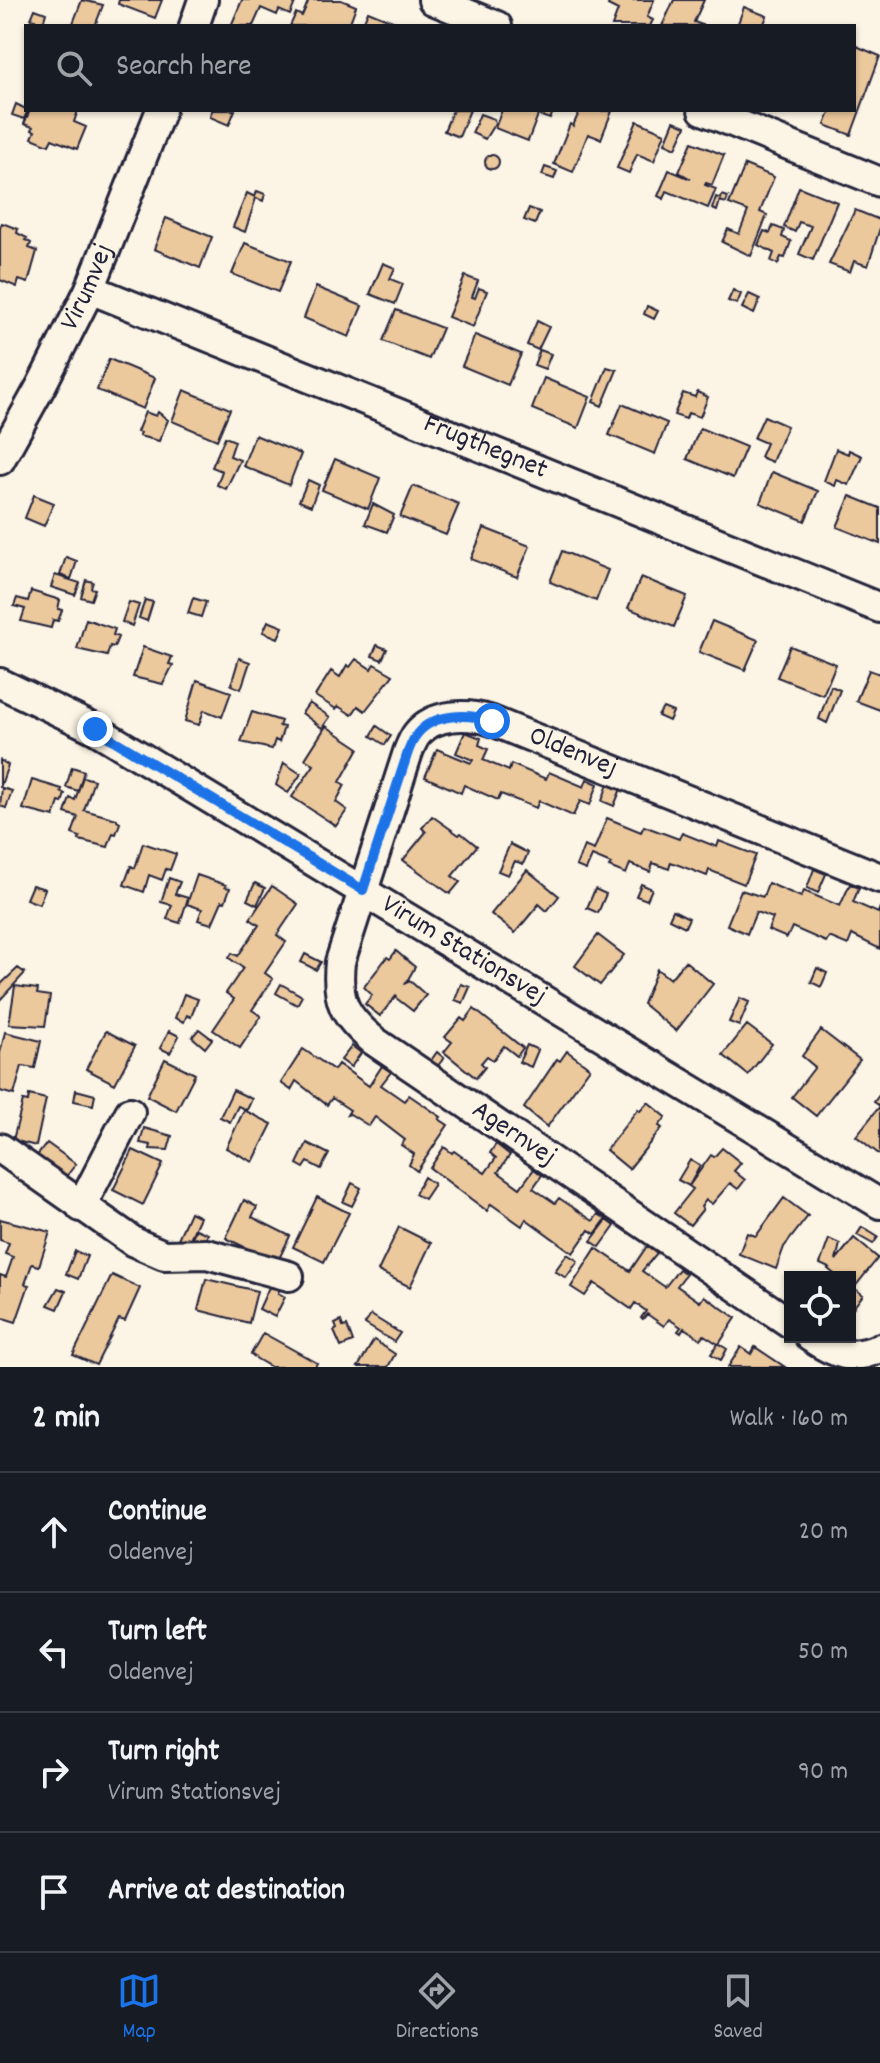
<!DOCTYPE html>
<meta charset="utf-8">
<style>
body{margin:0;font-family:Dekko,sans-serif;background:#20242c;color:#f1f3f6}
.controls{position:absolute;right:24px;bottom:24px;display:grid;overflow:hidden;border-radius:0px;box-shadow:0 2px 6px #0004}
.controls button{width:72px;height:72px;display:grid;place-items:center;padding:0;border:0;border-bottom:2px solid #363941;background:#171b24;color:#f1f3f6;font:40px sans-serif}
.stop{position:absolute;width:24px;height:24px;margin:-18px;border:6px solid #1a73e8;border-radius:50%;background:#fff}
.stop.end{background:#1a73e8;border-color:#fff;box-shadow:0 2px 8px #0008}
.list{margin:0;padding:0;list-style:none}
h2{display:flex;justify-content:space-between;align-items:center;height:104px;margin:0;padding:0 32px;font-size:34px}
h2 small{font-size:26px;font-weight:400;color:#9ea1a6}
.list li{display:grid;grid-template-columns:52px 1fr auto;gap:24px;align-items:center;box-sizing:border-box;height:120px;padding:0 32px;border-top:2px solid #363941}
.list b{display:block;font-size:30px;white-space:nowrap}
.list p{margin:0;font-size:26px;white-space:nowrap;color:#9ea1a6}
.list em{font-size:26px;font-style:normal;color:#9ea1a6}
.icon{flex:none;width:44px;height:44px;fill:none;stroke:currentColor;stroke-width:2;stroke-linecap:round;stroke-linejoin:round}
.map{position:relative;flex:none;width:880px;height:1367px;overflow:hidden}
.search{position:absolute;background:#171b24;box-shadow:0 2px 6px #0004;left:24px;right:24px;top:24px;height:88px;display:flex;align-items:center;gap:20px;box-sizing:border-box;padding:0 28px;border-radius:0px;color:#9ea1a6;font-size:30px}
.sheet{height:584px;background:#171b24}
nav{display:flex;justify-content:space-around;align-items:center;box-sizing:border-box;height:112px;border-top:2px solid #363941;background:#171b24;font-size:22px;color:#9ea1a6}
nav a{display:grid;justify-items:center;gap:4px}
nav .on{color:#1a73e8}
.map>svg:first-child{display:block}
.building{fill:#ecc89d;stroke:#22223b;stroke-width:2}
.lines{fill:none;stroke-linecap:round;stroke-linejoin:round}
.minor-casing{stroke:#22223b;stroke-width:34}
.minor{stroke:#fcf5e5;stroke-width:28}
.route{stroke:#1a73e8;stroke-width:10}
.labels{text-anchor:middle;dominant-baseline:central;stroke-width:7;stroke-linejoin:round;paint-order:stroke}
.street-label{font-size:28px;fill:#22223b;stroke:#fcf5e5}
</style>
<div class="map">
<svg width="880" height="1367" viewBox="0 0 880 1367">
<rect width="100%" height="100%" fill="#fcf5e5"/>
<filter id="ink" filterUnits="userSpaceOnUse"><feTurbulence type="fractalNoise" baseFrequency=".0125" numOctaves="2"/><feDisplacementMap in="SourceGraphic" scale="16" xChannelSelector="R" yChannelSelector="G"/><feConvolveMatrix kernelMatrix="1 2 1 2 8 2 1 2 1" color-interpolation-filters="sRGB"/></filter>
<g filter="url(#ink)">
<path class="building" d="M82,0L103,5L95,26H72Z
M119,0H162L155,18L118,4Z
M242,0H296L290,15L279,10L277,15L261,8L253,26H231Z
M341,0L356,6L349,25L351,26H290L296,13L302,16L308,2L304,0Z
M611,0H654L647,17L653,20L650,26H612L618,10L608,5Z
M674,0H704L694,22L705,26H662Z
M744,7L767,16L763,26H737Z
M35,9L46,13L43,23L31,19Z
M368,11L400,24L399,26H362Z
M854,45L880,56L851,135L825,125L831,110H854Z
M16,104L28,110L24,119L12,115Z
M30,110H78L74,122L86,127L77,149L52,139L49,145L32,138L35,131L32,130L33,127L24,124Z
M212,110H235L229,125L210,117Z
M453,110H470L459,137L444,131Z
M502,110H554L550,119L538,115L528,141L495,128Z
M580,110L612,111L601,139L588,134L573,172L554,164L570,124L573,126Z
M480,114L494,119L495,123L485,139L472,133Z
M637,121L665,133L654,161L637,154L629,173L617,168Z
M674,121L686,126L676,148L665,143Z
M692,142L724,155L712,185L706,183L705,185L716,189L708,208L667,191L664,199L658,196L669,170L691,179L679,172Z
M485 162a7 7 0 1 1 14 0a7 7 0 1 1-14 0Z
M745,165L774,177L760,212L767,215L751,256L722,242L728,229L739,234L748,211L729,204Z
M545,167L557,171L554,179L542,175Z
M799,187L837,202L813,260L799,254L811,226L799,222L795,232L784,227Z
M257,191L265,194L263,201L256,198L245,232L233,227L247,193L255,197Z
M722,195L728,197L726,203L720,201L717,211L712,209L716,197L721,199Z
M529,208L540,212L535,224L524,220Z
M855,210L880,220V228L868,266L854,261L850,272L829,264Z
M166,218L212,237L200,268L154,249Z
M2,223L18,229L17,233L27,238L25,240L31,243L29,248L37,251L28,283L19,280L17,287L0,280V227Z
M773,226L784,230L782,237L791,241L785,258L781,257L778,264L771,261L774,253L758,245L764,231L770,233Z
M245,243L291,261L278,292L232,274Z
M383,263L395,268L390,279L403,284L395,304L370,294Z
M465,276L478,281L472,297L475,298L479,288L487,291L473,327L448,317Z
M316,287L362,306L349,337L304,318Z
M733,290L741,294L737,304L728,301Z
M749,294L760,299L754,314L742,308Z
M647,306L658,311L654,319L644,314Z
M396,310L442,328L429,359L383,341Z
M537,321L549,327L538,350L527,345Z
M475,335L521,354L508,385L462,366Z
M540,350L551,354L545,369L534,365Z
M109,359L155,378L143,409L97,390Z
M607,367L617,370L602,406L593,402Z
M544,378L590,397L578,428L532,409Z
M184,390L230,409L217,440L172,421Z
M697,392L708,397L700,417L688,413L686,419L674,415L683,393L695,397Z
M622,404L667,423L655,454L609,435Z
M145,412L156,416L158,412L168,420L159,441L139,436L140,433L137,432Z
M764,416L787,426L772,462L760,457L766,443L754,438Z
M700,428L746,447L733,478L687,459Z
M255,435L301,454L289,485L243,466Z
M225,437L235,441L230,456L240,460L226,489L217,485L222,471L212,467Z
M836,449L848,454L849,450L862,456L849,485L837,480L835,486L824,481Z
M335,459L380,478L368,509L322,490Z
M772,472L818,491L805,521L760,503Z
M308,480L319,485L311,506L299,501Z
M413,486L459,504L446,535L400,517Z
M34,495L54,503L44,526L25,518Z
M850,496L880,508V544L837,527Z
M373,504L394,515L387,532L365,524Z
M484,528L530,546L517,577L471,559Z
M562,551L608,570L596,601L550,582Z
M66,557L77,561L71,579L60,575Z
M55,575L80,583L75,595L51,587Z
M641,577L687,596L674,627L628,608Z
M86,580L93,582L91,588L95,589L91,600L81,597Z
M31,591L60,600L58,609L62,610L58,621L53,620L51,628L21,621L25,609L14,606L17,598L28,601Z
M193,598L206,602L201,617L188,613Z
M145,600L153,602L147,621L139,618Z
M129,602L139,605L132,626L122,622Z
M86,619L115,629L113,635L118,637L114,647L110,646L107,656L77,649Z
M268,621L283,627L278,638L263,632Z
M712,621L758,640L745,670L699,652Z
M377,645L387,649L382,660L372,656Z
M790,646L836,664L823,695L777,677Z
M143,647L172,657L169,664L173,665L163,684L133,677Z
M239,658L250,662L241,689L231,685Z
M356,659L371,669L374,664L393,675L365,711L358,706L352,715L338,706L336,709L315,696L331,671L340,677L347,665L350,667Z
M869,670L880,674V710L856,701Z
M197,680L231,692L222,717L204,710L199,725L185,721Z
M831,686L840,690L827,723L819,719Z
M309,703L330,717L322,728L302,713Z
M663,708L673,712L669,721L658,716Z
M252,712L281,721L279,726L284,727L279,742L275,740L272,749L241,742Z
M326,726L359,748L340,782L345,785L336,802L347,810L336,826L292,797L314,765L305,759Z
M377,726L391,736L385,745L371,736Z
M465,732L481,738L479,745L488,749L483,760L509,771L511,764L546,779L549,772L584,787L587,779L598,784L590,805L580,801L573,816L539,801L536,808L501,794L498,800L464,785L461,793L425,777L437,749L471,763L473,760L456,753Z
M0,760L8,765L0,788Z
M284,763L301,774L288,793L276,785Z
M72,767L84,771L78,791L66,787Z
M83,777L94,780L84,810L117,819V821L120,823L116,834L113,833L108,847L79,840L80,837L72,834L78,817L65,813L70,798L75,800Z
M32,780L62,789L61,792L65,794L62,803L59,802L54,817L23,809Z
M608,784L621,789L614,806L602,801Z
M2,788L12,791L6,808L0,806Z
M432,816L459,835L461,833L477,846L452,876L460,882L450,894L403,860L426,832L422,828Z
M607,818L641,832L644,826L679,839L682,833L717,847L719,841L756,855L744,884L709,870L707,876L671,862L669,869L653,863L650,872L630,864L626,874L609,867L611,864L592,856L586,870L576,866L584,846L594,850Z
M143,843L176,854L170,870L166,869L162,880L149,875L144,892L124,885L131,866L135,868Z
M510,844L528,853L523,864L515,861L508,875L498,871Z
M814,869L826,874L818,893L807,888Z
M527,870L559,896L547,911L539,904L515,933L491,914Z
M197,875L226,885L225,887L230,888L225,902L222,901L212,924L198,920L202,909L187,904Z
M169,878L180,882L175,894L188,898L180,923L167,919L172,905L161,902Z
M255,883L265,888L257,905L247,900Z
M768,883L801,897L804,891L840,906L850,884L859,888L853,902L878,913L880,907V949L852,935L848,945L829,937L826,942L792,927L787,938L768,930L773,918L756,912L747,934L727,925L741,890L763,897Z
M641,884L652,889L647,900L636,896Z
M32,885L45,889L39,904L26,899Z
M272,886L298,904L277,935L286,942L265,973L273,979L252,1010L261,1016L240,1048L213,1030L234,999L226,993L243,968L229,958L232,953L238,956L259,925L250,919Z
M595,889L606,894L598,913L587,908Z
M673,910L689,918L685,927L669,919Z
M598,935L624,955L600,985L575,966Z
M396,951L415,967L406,983L410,981L426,995L413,1011L396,998L397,995L380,1016L365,1004L372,995L364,987L387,957L390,959Z
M305,954L321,962L316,970L301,962Z
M685,961L713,984L676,1031L643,1004L657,969L670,979Z
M18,968L25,973L0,1000V985Z
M817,968L827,973L821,987L811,982Z
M281,984L302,996L297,1005L276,993Z
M461,984L470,987L463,1003L455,1000Z
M15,986L38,989L37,994L50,996L45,1026L9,1024Z
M184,994L198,999L191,1017L187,1015L184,1022L175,1018Z
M740,998L749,1002L739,1026L729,1022Z
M474,1009L523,1048L517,1056L504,1046L493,1060L487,1056L481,1063L485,1067L476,1078L444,1052L452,1042L445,1037L461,1018L465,1021Z
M747,1025L772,1044L748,1075L723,1055Z
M199,1029L212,1039L205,1048L192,1037Z
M821,1030L860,1060L816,1116L792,1097L815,1067L802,1056Z
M106,1031L135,1046L115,1084L86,1069Z
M169,1031L179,1036L170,1053L160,1048Z
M5,1032L41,1041L35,1068L22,1066L14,1095L0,1091V1053Z
M527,1045L538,1050L531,1067L519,1062Z
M352,1046L361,1053L351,1067L341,1060Z
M303,1049L334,1070L338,1064L369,1086L382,1066L391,1072L381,1085L404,1101L409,1095L441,1117L439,1119L448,1125L417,1171L409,1165L414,1154L401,1145L405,1140L375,1117L369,1126L350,1114L347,1115L350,1110L332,1098L327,1105L296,1081L291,1090L281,1083Z
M567,1051L590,1068L547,1127L524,1108L557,1059L560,1061Z
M437,1052L444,1058L436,1068L429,1063Z
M165,1059L195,1074L176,1111L147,1096Z
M76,1090L95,1095L93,1105L74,1101Z
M233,1090L252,1099L247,1110L238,1106L230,1122L220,1117Z
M880,1094V1155L856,1136L880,1106L874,1102Z
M29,1095L46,1099L36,1146L13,1140L23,1101L28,1102Z
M648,1102L666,1117L659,1126L662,1128L629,1169L606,1150L638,1109L640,1111Z
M244,1110L272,1124L253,1162L226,1148Z
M144,1128L172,1136L168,1150L150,1149L151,1145L140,1143Z
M47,1143L76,1164L65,1178L36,1157Z
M307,1143L329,1154L321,1169L308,1162L304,1168L297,1164Z
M496,1144L510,1155L498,1172L520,1188L534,1169L542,1175L533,1188L555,1203L559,1198L593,1221L598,1214L606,1219L595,1234L589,1230L573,1253L526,1219L522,1226L491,1204L487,1211L430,1168L444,1147L452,1153L454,1151L485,1173L496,1158L490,1153Z
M722,1148L741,1163L734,1171L745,1180L738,1189L730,1183L712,1204L706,1200L701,1207L703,1209L690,1225L674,1213L693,1189L689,1186L711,1155L714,1157Z
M133,1150L163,1164L143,1205L113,1190Z
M690,1160L700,1166L689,1186L678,1180Z
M424,1177L434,1184L424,1199L415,1194Z
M352,1183L361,1188L352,1206L343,1202Z
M317,1197L349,1213L324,1262L293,1247Z
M784,1198L808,1216L784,1247L776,1269L739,1254L747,1233L756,1236Z
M244,1200L257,1207L252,1217L290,1236L277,1263L226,1238Z
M190,1212L200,1217L187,1245L177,1241Z
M0,1219L50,1232L39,1266L32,1264L25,1284L29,1285L16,1322L0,1317V1275L6,1277L13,1257L5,1254L9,1243L0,1240Z
M607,1220L615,1226L600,1247L591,1241Z
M399,1227L431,1243L410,1287L378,1271Z
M862,1227L878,1237L873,1244L857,1235Z
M196,1229L208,1234L203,1245L191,1239Z
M854,1238L878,1258L854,1288L863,1295L850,1312V1277H838L828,1269L829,1268L820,1264L829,1239L840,1244L836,1260Z
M647,1246L657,1253L642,1271L665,1287L679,1269L686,1274L677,1286L700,1302L704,1296L736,1318L719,1344L727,1349L721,1360L711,1354L718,1344L704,1335L701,1339L684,1328L681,1333L678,1331L681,1327L669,1319L664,1326L647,1314L643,1319L641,1318L646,1311L635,1303L631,1309L594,1283L585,1296L571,1287L596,1248L630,1271Z
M75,1251L87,1256L78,1279L66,1274Z
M567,1254L578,1261L566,1278L555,1271Z
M112,1275L140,1288L125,1321L119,1319L96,1365L73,1355Z
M206,1279L257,1291L249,1323L198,1310Z
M274,1283L281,1286L278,1293L285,1297L275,1317L259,1309L269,1287L271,1288Z
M58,1288L66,1291L58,1309L48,1305Z
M371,1315L400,1333L394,1342L365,1324Z
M341,1321L343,1327L347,1326L353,1342L341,1347L334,1331L337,1329L335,1324Z
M263,1333L317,1363L315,1367H271L257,1359L251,1354Z
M374,1340L395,1354L388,1367H358Z
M741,1347L751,1354L755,1347L785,1367H728Z"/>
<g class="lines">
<defs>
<g id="minor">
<path d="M433,0L497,26"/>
<path d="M194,26L203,0"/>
<path d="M703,110L880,182"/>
<path id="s1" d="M90,289L880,608"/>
<path id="s2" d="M0,460L41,386L90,289L161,110"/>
<path id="s3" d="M0,683L95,729L880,1204"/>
<path d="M0,1148L134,1242L164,1255L207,1254L289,1276"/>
<path d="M81,1207L130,1112"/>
<path id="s4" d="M790,1323L374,1041C344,1016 336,1001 340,962L408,752C410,747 413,739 417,734C434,713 468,713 492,721L880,878"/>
<path d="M810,1337C835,1354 852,1361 880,1348"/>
</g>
</defs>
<use href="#minor" class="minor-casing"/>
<use href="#minor" class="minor"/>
</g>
</g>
<g class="lines" filter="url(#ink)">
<path class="route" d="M95,729L363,890L408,752C410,747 413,739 417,734C434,713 468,713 492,721"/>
</g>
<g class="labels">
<g class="street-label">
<text stroke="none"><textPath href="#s2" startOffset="194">Virumvej</textPath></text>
<text stroke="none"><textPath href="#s1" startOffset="426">Frugthegnet</textPath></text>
<text stroke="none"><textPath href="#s4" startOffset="1002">Oldenvej</textPath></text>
<text stroke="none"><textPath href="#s3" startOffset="536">Virum Stationsvej</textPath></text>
<text transform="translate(513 1135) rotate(34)">Agernvej</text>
</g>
</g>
</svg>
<div class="controls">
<button><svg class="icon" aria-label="locate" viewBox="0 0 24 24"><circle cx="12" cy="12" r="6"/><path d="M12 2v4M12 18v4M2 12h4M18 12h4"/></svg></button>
</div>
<div class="stop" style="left:492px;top:721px"></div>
<div class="stop end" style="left:95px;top:729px"></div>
<div class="search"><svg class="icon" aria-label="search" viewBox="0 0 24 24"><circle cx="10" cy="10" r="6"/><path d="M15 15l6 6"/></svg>Search here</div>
</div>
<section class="sheet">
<h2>2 min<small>Walk · 160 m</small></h2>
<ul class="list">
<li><svg class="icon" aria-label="ahead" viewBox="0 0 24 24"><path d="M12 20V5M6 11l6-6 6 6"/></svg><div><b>Continue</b><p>Oldenvej</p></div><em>20 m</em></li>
<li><svg class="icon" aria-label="left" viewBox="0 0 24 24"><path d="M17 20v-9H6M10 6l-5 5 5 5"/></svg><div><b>Turn left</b><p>Oldenvej</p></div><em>50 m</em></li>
<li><svg class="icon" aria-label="right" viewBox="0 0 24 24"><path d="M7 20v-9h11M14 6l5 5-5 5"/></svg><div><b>Turn right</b><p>Virum Stationsvej</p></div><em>90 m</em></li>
<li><svg class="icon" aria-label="arrive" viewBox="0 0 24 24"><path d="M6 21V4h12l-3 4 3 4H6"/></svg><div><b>Arrive at destination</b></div></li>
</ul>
</section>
<nav>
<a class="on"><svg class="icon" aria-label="map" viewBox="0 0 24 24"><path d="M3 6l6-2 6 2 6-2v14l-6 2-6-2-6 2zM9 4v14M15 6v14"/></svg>Map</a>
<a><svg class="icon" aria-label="directions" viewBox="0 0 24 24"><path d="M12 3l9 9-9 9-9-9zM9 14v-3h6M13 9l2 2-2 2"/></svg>Directions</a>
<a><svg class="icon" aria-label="saved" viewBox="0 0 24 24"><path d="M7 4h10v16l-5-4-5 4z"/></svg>Saved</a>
</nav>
